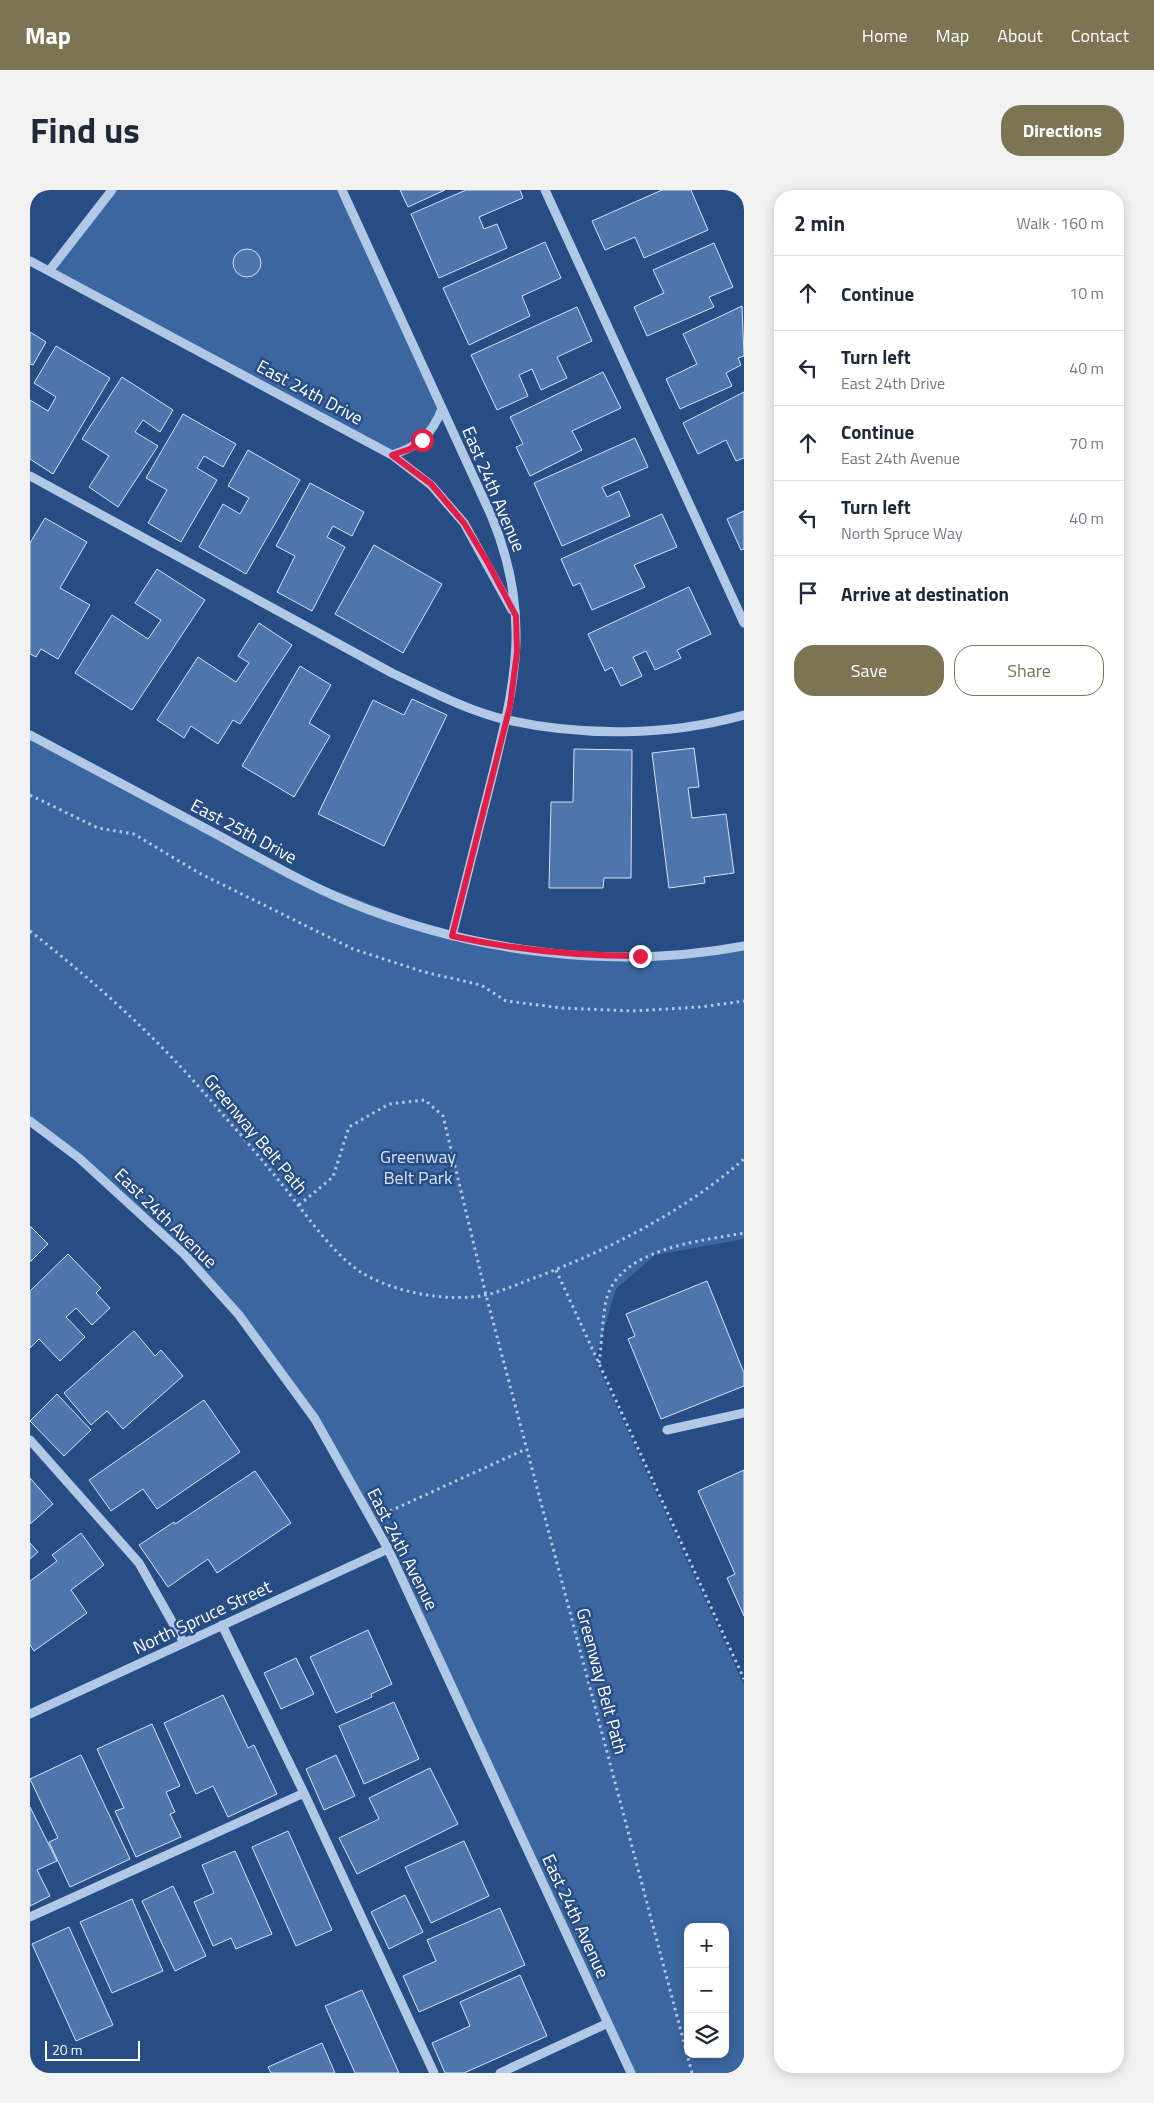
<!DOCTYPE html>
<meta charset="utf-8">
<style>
body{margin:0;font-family:"Titillium Web",sans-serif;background:#f2f2f3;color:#1f2937}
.controls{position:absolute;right:15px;bottom:15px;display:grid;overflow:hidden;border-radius:10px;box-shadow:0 2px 12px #0003}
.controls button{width:45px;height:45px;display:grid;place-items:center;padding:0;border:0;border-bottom:1px solid #e0e1e3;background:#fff;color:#1f2937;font:25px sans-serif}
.scale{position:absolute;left:15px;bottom:12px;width:95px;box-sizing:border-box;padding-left:5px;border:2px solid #fff;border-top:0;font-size:14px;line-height:18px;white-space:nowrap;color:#fff;-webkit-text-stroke:4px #274d84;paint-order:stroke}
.stop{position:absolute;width:15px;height:15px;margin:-11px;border:4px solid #e11d48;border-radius:50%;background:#fff}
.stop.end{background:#e11d48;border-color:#fff;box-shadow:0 1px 5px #0008}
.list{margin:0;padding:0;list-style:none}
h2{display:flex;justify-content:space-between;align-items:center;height:65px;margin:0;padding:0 20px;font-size:21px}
h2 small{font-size:16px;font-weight:400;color:#747a83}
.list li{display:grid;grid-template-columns:32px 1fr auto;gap:15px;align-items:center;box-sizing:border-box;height:75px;padding:0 20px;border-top:1px solid #e0e1e3}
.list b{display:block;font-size:19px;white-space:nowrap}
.list p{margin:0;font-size:16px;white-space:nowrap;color:#747a83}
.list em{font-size:16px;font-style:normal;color:#747a83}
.actions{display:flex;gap:10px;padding:15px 20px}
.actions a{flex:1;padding:11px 0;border:1px solid #7d7453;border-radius:20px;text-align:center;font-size:18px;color:#7d7453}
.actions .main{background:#7d7453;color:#fff}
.icon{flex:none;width:28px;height:28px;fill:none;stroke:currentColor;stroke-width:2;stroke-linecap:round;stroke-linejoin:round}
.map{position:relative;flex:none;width:714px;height:1883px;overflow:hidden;border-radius:20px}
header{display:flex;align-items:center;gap:30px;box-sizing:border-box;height:70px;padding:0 25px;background:#7d7453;color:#fff}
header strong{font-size:24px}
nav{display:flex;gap:28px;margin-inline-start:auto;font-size:18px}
.intro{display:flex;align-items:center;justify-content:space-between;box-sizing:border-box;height:120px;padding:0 30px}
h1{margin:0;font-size:35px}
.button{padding:12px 22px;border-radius:20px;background:#7d7453;color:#fff;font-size:18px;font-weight:700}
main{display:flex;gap:30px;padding:0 30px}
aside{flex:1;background:#fff;border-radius:20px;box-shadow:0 2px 12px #0003}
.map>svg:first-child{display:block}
.green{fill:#3b66a0;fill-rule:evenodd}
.building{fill:#4f76ac;stroke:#d4e2f6}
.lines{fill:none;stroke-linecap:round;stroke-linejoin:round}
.path{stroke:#b1c8e7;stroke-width:3;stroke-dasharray:2.5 4;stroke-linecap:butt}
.minor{stroke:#b1c8e7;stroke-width:9}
.route{stroke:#e11d48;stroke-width:6}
.labels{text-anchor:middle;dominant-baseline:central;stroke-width:5;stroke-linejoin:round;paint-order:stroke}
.street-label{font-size:18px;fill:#fff;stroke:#274d84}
.park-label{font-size:18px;fill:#d4e2f6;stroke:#274d84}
</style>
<header>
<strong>Map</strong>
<nav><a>Home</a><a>Map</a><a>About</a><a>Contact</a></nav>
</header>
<div class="intro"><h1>Find us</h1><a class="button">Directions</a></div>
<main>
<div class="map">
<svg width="714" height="1883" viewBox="0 0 714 1883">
<rect width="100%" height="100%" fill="#274d84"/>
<path class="green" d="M82,0H311L412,219L404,237L362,265L19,81Z
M0,544L255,681L422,746L540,764L661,763L714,755V1049L625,1065L586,1099L565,1170L714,1495V1883H600L358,1359L281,1224L209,1125L124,1037L49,968L0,934ZM658,1737H695V1864H658Z"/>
<path class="building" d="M370,0H415L378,17Z
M436,0H490L493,8L449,27L454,39L467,34L477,58L409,88L381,24Z
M632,0H661L678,40L614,68L605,47L575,60L562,31Z
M515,52L531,88L492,106L500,126L439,155L413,98Z
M684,53L703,97L679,107L684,117L617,146L604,117L634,103L623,80Z
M203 73a14 14 0 1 1 28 0a14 14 0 1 1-28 0Z
M712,116L714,166L708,168L711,175L696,183L702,196L650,219L636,189L667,174L653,144Z
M547,117L562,151L527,167L537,188L511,200L502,179L489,185L498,206L467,220L441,165Z
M0,142L16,152L3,175L0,174Z
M26,156L80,188L23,284L0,269V210L18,221L26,207L4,193Z
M573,182L591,218L542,241L552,260L500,286L486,257L493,254L480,227Z
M92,187L143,220L130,242L113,230L105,242L128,256L88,317L59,297L79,266L52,249Z
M714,202V268L706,271L696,250L668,264L653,233Z
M153,224L206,254L193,277L174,266L167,278L187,290L151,352L118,333L137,300L116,288Z
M605,248L618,277L572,297L577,307L589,301L600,326L532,356L504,293Z
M218,260L270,290L216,384L169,357L193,314L210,324L219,308L198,296Z
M280,293L334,322L322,346L303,336L297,347L315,357L282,421L247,402L265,366L246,356Z
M714,321V359L711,360L697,329Z
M632,324L647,357L604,375L615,397L562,420L550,393L543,396L531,369Z
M15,328L57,352L30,398L60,415L28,469L11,459L6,467L0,464V353Z
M344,355L412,394L373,463L305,424Z
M127,379L175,410L102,520L45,483L82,425L118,449L131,430L105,413Z
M659,397L681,444L647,460L651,468L625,480L616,461L603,467L612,486L591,496L582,477L575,481L558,444Z
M229,433L262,455L210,534L203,530L188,554L161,536L154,548L127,530L168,467L206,492L219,473L208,466Z
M270,476L301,495L279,533L300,546L264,607L212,576Z
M382,509L417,525L354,656L288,624L343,510L374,525Z
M664,558L669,597L658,598L662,628L696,624L704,683L674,687L675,693L639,698L622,563Z
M544,559L602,560L601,688H574L573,698H519L521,612H543Z
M0,1036L18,1054L0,1072Z
M38,1064L71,1098L66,1103L80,1118L62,1135L46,1118L36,1127L55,1147L30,1171L9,1149L0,1158V1101Z
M677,1091L714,1183V1196L631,1229L598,1149L605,1146L596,1124Z
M104,1141L125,1166L131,1160L153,1186L93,1239L77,1221L61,1235L34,1203Z
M27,1204L61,1240L34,1266L0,1231Z
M174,1210L210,1262L127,1319L113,1299L81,1321L59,1290Z
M714,1280V1426L697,1388L705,1384L668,1301Z
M225,1281L261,1333L187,1383L178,1369L138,1397L109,1355L144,1332L145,1334Z
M0,1288L23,1314L0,1334Z
M51,1343L74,1375L41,1400L57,1423L4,1461L0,1455V1391L27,1371L22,1365Z
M0,1353L8,1362L0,1369Z
M338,1440L362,1494L341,1504L342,1507L306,1523L280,1467Z
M266,1468L284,1504L251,1519L234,1483Z
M193,1505L218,1558L224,1555L247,1604L198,1627L183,1596L166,1604L134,1533Z
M364,1512L389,1569L334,1594L309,1536Z
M122,1534L150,1596L136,1602L145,1622L140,1624L151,1647L106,1667L85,1621L94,1618L67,1559Z
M51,1565L100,1669L40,1697L19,1652L28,1648L0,1589Z
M306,1565L325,1606L294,1620L276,1579Z
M400,1578L428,1634L327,1684L309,1648L349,1629L339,1608Z
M0,1617L27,1671L7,1680L20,1706L0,1716Z
M258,1641L302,1740L266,1756L222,1657Z
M434,1651L459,1706L401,1733L375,1677Z
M205,1661L242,1744L206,1759L201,1748L183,1756L164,1712L184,1703L172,1675Z
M143,1696L176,1766L145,1781L112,1711Z
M375,1705L393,1742L359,1759L341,1722Z
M102,1709L133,1781L82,1803L50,1732Z
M470,1718L495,1775L389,1822L373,1786L406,1771L397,1750Z
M39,1737L83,1835L46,1851L2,1754Z
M490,1785L517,1846L434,1883H415L402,1853L440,1836L430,1812Z
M332,1800L369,1883H325L295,1816Z
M292,1853L305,1883H241L238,1877Z"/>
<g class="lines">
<path class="path" d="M0,605L68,638L104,644L169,683L323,759L394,782L451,795L476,811L532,818L603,821L670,817L714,811
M0,741C52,782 103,826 148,874C170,897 190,922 211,945C230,968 250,991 268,1015C287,1039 304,1063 329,1081C361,1102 418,1113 456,1105C473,1101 490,1093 507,1087C580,1059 655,1021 714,969
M269,1015L303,987L319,937L359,914L395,910L413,926L456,1105L662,1883
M526,1080L714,1489
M569,1173C572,1153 572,1131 576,1111C588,1058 671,1051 714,1043
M360,1321L496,1259"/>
<path class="minor" d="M312,0L461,325C503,425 485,495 460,595C447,645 435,695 422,746
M515,0L714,433
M0,71L362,265L401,295L434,333L482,420
M19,81L82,0
M362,265C389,256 401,246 412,219
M0,286L362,483C398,500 438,521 477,530C554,547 638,546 714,525
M0,545C62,578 124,611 186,644C230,668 273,693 319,712C442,762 583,781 714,756
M0,931L49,968L154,1064L209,1125L285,1229L358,1359L601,1883
M637,1240L714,1223
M0,1250L109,1373L154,1453
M192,1435L274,1603L404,1883
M0,1524L358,1359
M0,1727L274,1603
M470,1883L578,1833"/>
</g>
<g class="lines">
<path class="route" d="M392,250L380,259L362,265L401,294L434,333L458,373L486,426L487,462L480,516L422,746C485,760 546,766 610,766"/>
</g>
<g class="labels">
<g class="street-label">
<text transform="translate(280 202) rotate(28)">East 24th Drive</text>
<text transform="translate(464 299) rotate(67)">East 24th Avenue</text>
<text transform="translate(214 641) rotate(28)">East 25th Drive</text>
<text transform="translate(226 944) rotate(50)">Greenway Belt Path</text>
<text transform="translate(136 1028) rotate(44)">East 24th Avenue</text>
<text transform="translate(373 1359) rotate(63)">East 24th Avenue</text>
<text transform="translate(172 1427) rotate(-25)">North Spruce Street</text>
<text transform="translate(572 1491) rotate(75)">Greenway Belt Path</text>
<text transform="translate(546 1726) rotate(65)">East 24th Avenue</text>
</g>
<g class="park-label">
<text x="388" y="966">Greenway<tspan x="388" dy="21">Belt Park</tspan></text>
</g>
</g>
</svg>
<div class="controls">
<button>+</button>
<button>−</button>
<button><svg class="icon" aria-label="layers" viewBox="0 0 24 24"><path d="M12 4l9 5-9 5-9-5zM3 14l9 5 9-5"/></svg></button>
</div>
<div class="scale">20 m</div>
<div class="stop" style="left:392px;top:250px"></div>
<div class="stop end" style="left:610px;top:766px"></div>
</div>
<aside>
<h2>2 min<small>Walk · 160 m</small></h2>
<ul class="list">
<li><svg class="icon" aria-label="ahead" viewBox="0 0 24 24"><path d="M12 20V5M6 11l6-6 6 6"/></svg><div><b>Continue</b></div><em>10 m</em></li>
<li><svg class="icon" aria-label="left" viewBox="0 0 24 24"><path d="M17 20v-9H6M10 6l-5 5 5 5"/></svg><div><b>Turn left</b><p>East 24th Drive</p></div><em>40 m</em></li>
<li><svg class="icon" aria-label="ahead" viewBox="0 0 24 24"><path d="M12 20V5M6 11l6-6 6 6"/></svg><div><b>Continue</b><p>East 24th Avenue</p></div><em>70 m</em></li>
<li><svg class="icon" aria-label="left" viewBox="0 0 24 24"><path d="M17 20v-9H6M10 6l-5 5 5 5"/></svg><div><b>Turn left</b><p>North Spruce Way</p></div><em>40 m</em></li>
<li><svg class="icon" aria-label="arrive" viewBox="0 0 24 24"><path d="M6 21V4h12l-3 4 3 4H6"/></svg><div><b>Arrive at destination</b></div></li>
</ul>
<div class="actions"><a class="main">Save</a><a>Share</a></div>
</aside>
</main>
